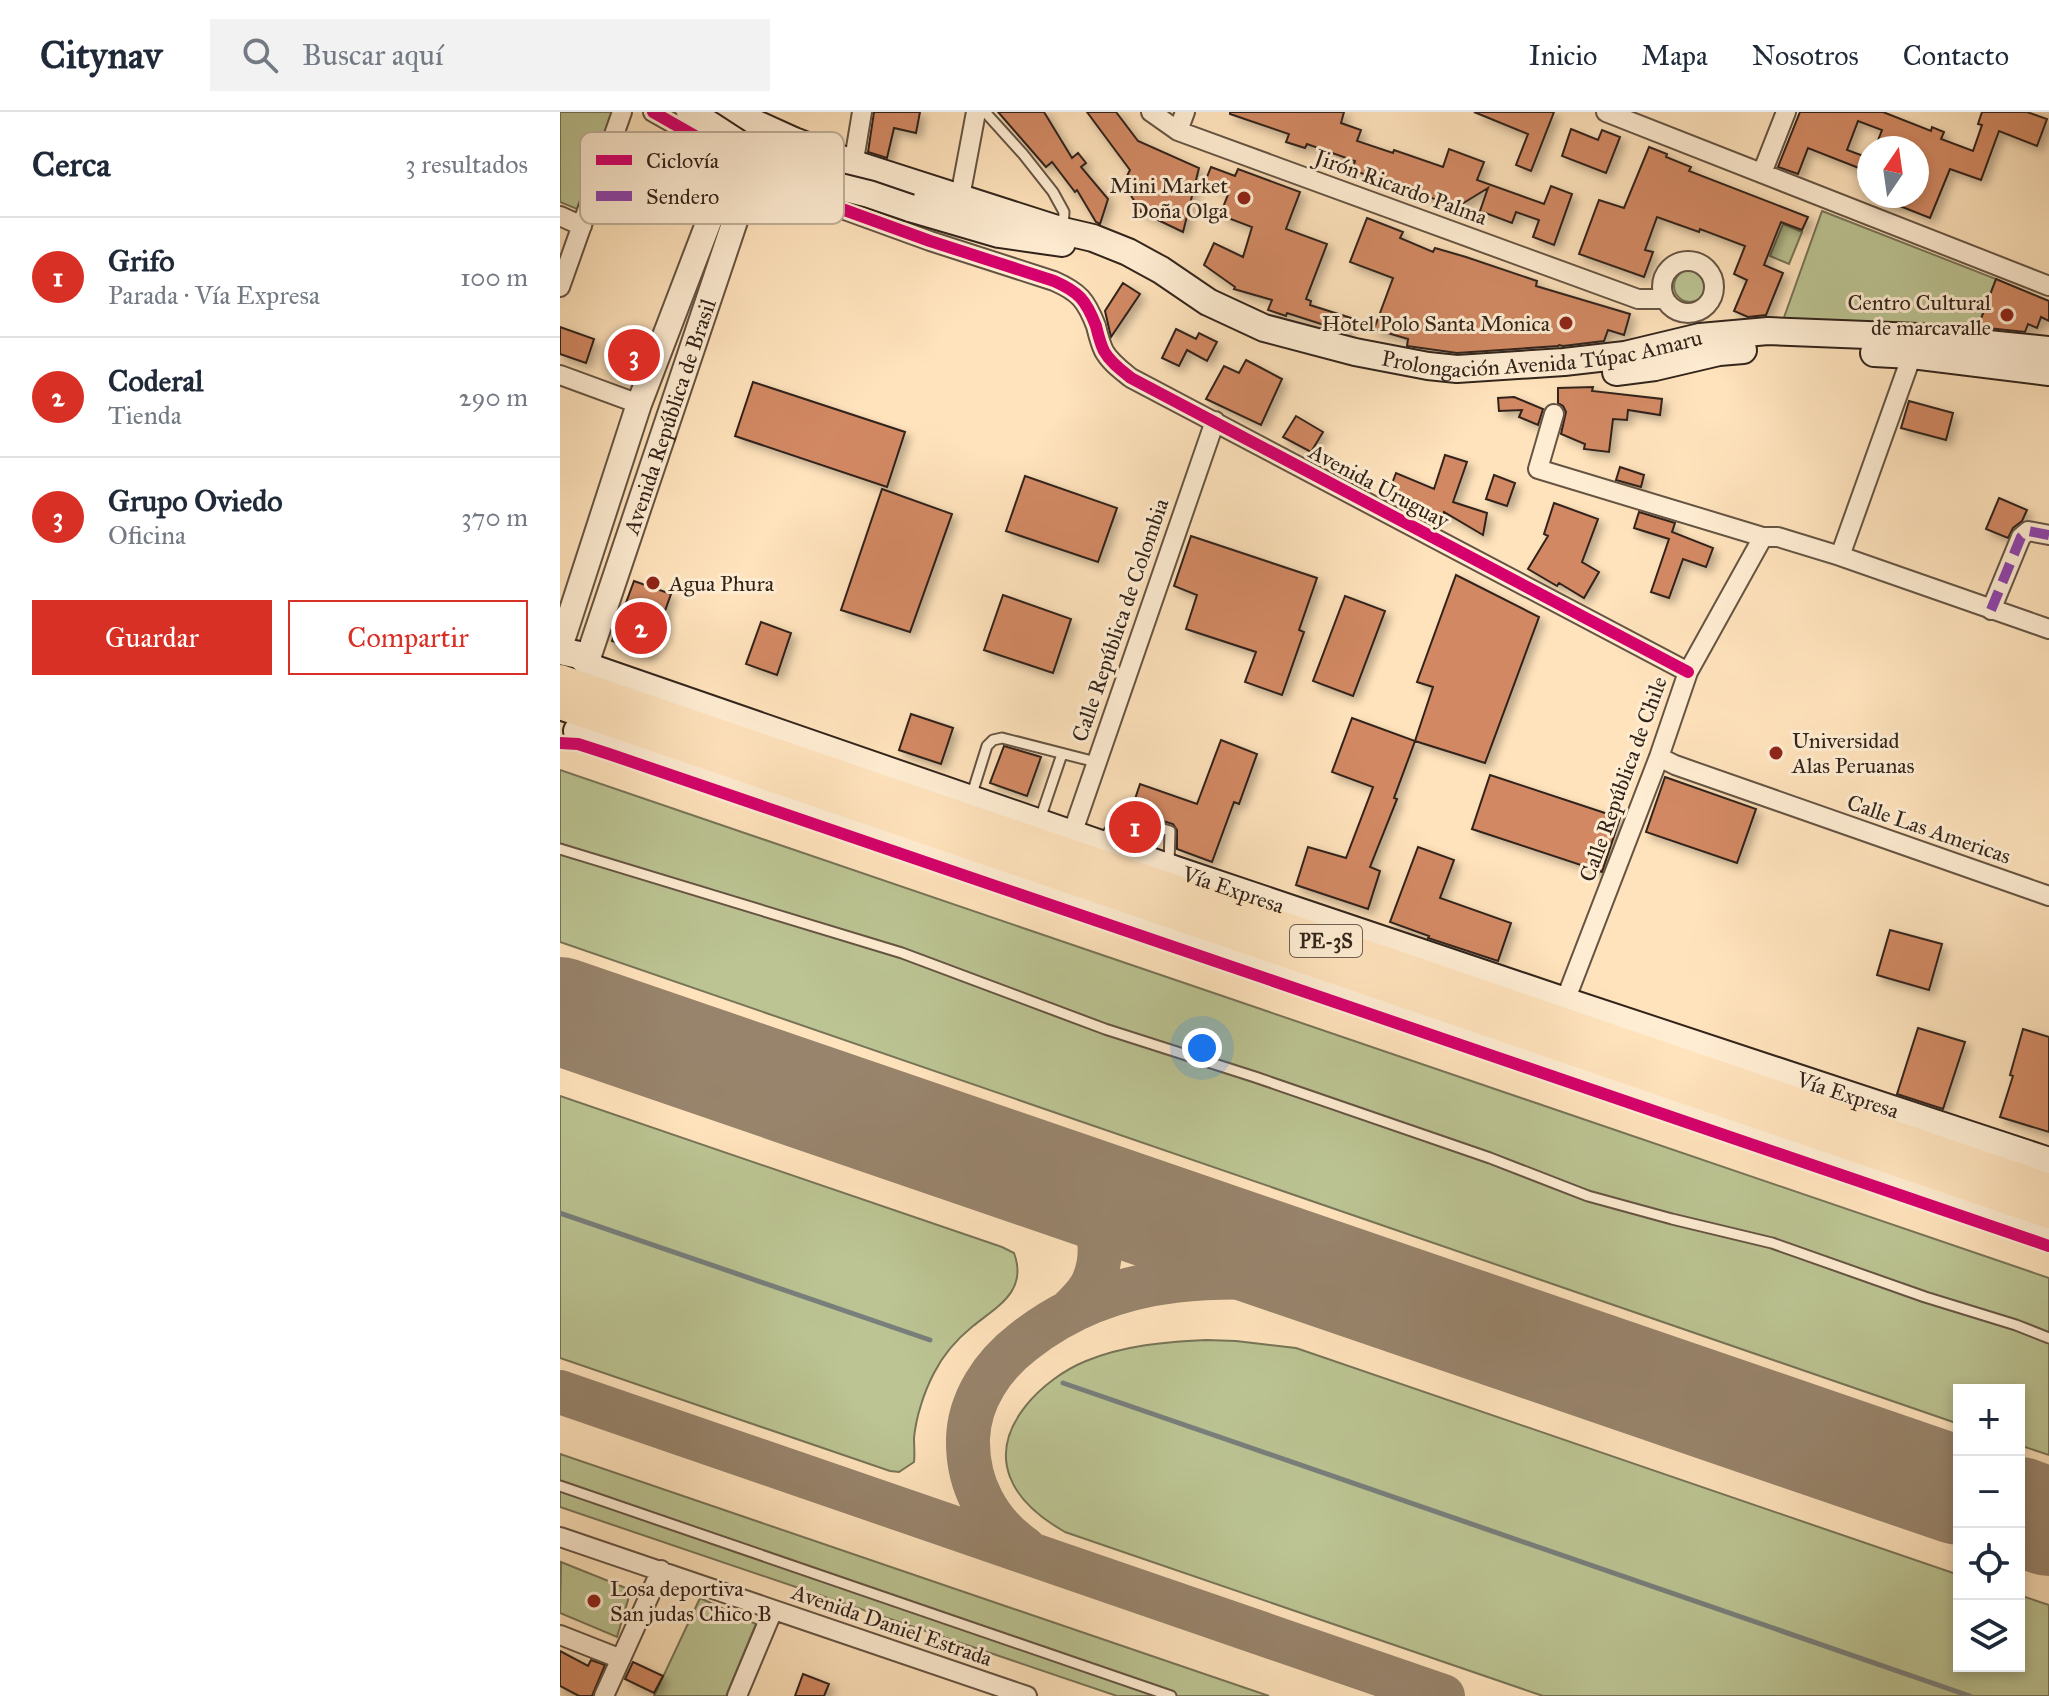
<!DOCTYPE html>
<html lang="es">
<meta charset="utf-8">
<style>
body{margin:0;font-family:"IM FELL Great Primer",serif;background:#f2f2f3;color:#1f2937}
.controls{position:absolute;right:24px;bottom:24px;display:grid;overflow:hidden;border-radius:0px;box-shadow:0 4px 12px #0003}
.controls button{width:72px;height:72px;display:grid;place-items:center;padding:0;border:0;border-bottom:2px solid #e0e1e3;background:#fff;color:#1f2937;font:40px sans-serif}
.compass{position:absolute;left:1297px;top:24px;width:72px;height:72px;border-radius:50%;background:#fff;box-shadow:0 4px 12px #0003;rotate:13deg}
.you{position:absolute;left:642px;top:936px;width:28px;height:28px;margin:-20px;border:6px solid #fff;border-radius:50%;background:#1a73e8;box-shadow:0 0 0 12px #1a73e833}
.badge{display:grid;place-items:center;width:52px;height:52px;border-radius:50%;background:#d93025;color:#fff;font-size:26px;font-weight:700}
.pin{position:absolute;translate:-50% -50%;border:4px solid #fff;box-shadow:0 2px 8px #0006}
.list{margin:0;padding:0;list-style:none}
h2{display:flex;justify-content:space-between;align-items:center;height:104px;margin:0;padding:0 32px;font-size:34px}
h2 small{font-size:26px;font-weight:400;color:#747a83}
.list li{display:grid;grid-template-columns:52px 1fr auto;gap:24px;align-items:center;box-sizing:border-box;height:120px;padding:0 32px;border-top:2px solid #e0e1e3}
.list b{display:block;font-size:30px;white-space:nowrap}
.list p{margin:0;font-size:26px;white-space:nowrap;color:#747a83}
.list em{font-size:26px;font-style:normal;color:#747a83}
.actions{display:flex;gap:16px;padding:24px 32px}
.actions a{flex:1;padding:18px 0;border:2px solid #d93025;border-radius:0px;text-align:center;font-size:28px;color:#d93025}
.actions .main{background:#d93025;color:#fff}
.icon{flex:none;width:44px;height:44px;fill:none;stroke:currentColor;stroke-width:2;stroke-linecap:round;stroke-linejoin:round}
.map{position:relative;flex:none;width:1489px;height:1584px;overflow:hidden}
header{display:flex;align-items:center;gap:48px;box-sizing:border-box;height:112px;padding:0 40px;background:#fff;border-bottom:2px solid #e0e1e3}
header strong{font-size:38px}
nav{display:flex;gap:44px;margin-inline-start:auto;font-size:28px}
.search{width:560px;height:72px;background:#f2f2f3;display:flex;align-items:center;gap:20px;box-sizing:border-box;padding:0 28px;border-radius:0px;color:#747a83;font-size:30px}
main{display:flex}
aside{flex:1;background:#fff}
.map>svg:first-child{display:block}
.green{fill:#bcc493;stroke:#777457;stroke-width:2}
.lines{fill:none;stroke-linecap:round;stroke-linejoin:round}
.stream{stroke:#787f7c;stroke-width:5}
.taxiway{stroke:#98846c;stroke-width:44}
.runway{stroke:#98846c;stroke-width:108}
.building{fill:#d28963;stroke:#32241b;stroke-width:2;filter:url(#shadow)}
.service-casing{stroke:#655443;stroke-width:13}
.minor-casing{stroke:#655443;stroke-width:22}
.tertiary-casing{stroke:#655443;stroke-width:28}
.secondary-casing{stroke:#32241b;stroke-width:30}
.primary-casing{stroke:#32241b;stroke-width:34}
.service{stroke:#ffedd3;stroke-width:9}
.minor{stroke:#ffedd3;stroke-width:18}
.tertiary{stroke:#ffedd3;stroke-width:24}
.secondary{stroke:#ffedd3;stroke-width:26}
.primary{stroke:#ffe3bc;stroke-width:30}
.secondary-bridge-casing{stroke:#32241b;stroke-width:30;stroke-linecap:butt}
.secondary-bridge{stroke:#ffedd3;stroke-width:26}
.quiet{stroke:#8e44ad;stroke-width:10;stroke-dasharray:20 10;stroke-linecap:butt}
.cycleway-casing{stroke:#ffedd3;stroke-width:17}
.cycleway{stroke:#d6006c;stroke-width:12}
.poi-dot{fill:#8f2418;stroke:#ffedd3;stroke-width:3}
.labels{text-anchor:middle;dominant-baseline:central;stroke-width:6;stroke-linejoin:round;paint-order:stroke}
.shield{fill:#ffedd3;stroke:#706052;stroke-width:2}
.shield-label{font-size:20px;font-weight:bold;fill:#32241b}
.poi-label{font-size:22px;fill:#32241b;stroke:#ffedd3;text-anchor:end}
.street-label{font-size:22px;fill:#32241b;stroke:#ffedd3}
.key{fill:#ffedd3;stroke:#c2b19c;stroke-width:2}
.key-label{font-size:22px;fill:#32241b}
</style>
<header>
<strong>Citynav</strong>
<div class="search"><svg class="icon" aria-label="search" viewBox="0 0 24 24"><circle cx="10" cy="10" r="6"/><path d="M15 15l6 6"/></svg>Buscar aquí</div>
<nav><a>Inicio</a><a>Mapa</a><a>Nosotros</a><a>Contacto</a></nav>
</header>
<main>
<aside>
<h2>Cerca<small>3 resultados</small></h2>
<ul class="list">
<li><span class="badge">1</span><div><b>Grifo</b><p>Parada · Vía Expresa</p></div><em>100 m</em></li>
<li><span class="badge">2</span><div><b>Coderal</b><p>Tienda</p></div><em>290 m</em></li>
<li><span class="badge">3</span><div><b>Grupo Oviedo</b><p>Oficina</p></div><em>370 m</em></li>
</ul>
<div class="actions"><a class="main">Guardar</a><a>Compartir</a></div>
</aside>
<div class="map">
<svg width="1489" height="1584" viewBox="0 0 1489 1584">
<defs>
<filter id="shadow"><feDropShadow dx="5" dy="5" stdDeviation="4" flood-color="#0004"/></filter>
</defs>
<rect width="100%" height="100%" fill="#ffe3bc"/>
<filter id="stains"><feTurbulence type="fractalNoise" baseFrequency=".0025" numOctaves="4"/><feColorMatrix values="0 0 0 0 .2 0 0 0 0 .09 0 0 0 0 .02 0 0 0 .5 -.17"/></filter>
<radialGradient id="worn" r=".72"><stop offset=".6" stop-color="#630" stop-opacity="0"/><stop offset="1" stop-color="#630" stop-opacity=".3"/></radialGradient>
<path class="green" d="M0,0H52L17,97L0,90Z
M1262,99L1436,167L1415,222L1222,211Z
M1223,112L1242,120L1229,152L1210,144Z
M1114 174a16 16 0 1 1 32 0a16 16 0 1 1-32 0Z
M0,658L1489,1166V1343L1459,1333V1278H1399V1312L0,830Z
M0,984L442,1135L454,1141C468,1179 438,1194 413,1214C397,1227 383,1243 374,1261C364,1280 356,1305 354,1326C354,1335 355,1342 354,1350L339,1360L330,1359L0,1246Z
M646,1228L676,1229L736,1236L1399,1463V1554H1459V1483L1489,1493V1584H983L505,1420C484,1408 459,1389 450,1365C431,1315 484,1266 526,1249C565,1233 605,1230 646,1228Z
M0,1342L709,1584H557L0,1395Z
M1,1450L71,1478L57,1525L0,1501Z
M140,1486L196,1512L166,1584H94Z"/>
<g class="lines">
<path class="stream" d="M0,1101L370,1228
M503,1271L1410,1584"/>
<path class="taxiway" d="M480,1064C495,1071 511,1079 522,1091C541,1111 544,1143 534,1168C530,1180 520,1189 511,1198
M0,1280L883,1584
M464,1436C428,1411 407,1372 408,1327C409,1288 433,1253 463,1230C562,1151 678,1163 796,1172"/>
<path class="runway" d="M0,899L1399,1379
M1459,1399L1489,1410"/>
</g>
<path class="building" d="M314,0H360L356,21L334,16L327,46L308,40Z
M438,0H484L512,46L518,41L526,51L521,55L548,87L540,112L536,110L517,78L515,80L492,50L486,55Z
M527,0H556L578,29L639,56L623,120L581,100L570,82L567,64L570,58Z
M670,0H784L781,11L801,18L797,29L833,41L834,38L883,55L889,37L924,50L917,68L984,92L991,74L1012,82L994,133L973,125L979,108L956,100L952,111L920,99L928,76L897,95L792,58L795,49L747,32L745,36L726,30L729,22L670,2Z
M914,0H994L971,59L956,53L968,22Z
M1240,0H1323L1371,19L1372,15L1384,20L1381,27L1413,39L1422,13L1418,12L1422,0H1467L1487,7L1477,34L1439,19L1421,68L1390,57L1370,106L1317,85L1357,84V36H1315L1322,18L1298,9L1287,38L1309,46V60L1248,36L1238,62L1218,55Z
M1011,17L1038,28L1042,18L1060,25L1046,61L1002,44Z
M1089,35L1107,42L1106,45L1131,55L1129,59L1248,105L1242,118L1221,110L1204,153L1223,161L1206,203L1188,205L1174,199L1187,168L1174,162L1185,134L1140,117L1139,120L1097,105L1085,138L1093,140L1084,165L1019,142L1039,88L1064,96Z
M651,55L675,64L678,57L740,80L726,117L767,132L746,187L751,189L750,193L791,206L786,220L727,201L726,204L708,198L712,188L674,177L675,175L644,153L654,131L683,145L692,115L660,103L669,80L645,70Z
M807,106L843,120L840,126L873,140L875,136L906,145L977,169L976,174L1070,202L1064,223L1048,218L1044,229L1003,234L999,233L998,234L897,241L847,234L848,227L814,217L833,166L790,150Z
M1436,167L1489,189V209L1481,205L1477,216L1468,212L1465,220L1418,215Z
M563,171L580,182L551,225L545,199Z
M0,215L34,227L26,251L0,242Z
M616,217L636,227L639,221L657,230L647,249L627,238L619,254L602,246Z
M686,248L722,267L701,313L646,287L664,254L679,261Z
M193,270L345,320L327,375L175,324Z
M1033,275L1032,279L1102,287L1100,303L1068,298L1067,308L1053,307L1049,340L1024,337L1025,332L1001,322L1006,300L1003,294L998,291V276Z
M954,285L983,297L978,313L959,305L962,298L939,299L938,286Z
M1349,289L1393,301L1386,328L1341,316Z
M736,304L763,320L751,340L723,325Z
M885,343L907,350L893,390L927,401L923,423L884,400L881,408L847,396L848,393L827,385L836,361L874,377Z
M1060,355L1084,363L1081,375L1056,368Z
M934,363L955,371L947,394L926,387Z
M465,364L557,396L538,450L446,419Z
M322,377L392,402L350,520L281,498Z
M1439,386L1467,398L1462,409L1453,416L1448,426L1426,417Z
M994,391L1038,407L1022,450L1039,460L1024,486L999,471L997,474L968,457L988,424L984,422Z
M1079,400L1115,411L1112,420L1153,436L1146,455L1123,447L1109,486L1091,480L1109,427L1074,416Z
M631,424L757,466L739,518L744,520L722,583L685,570L696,540L626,517L637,483L614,474Z
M896,463L979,505L925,651L855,629L873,575L857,570Z
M74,469L111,482L89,543L52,529Z
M443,483L511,507L493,561L424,538Z
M785,484L825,499L793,584L753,569Z
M201,510L231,521L217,563L186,552Z
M351,602L393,616L381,652L339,638Z
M792,606L855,629L834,686L837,687L810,755L820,759L808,797L736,773L748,735L786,746L813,675L772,660Z
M661,628L697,642L679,692L674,690L652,750L617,737V718L613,712L571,699L580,672L637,692Z
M444,634L481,645L467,684L430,671Z
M930,663L1060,706L1042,760L912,717Z
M1105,665L1196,697L1177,751L1086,720Z
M858,735L894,748L880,786L951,811L938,849L868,826L869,824L830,810Z
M1330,818L1382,832L1369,878L1317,863Z
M1358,916L1405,930L1383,997L1337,982Z
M1463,917L1489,925V1020L1440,1005L1453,964L1450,963Z
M0,1539L28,1554L31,1548L45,1553L32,1584H19L0,1574Z
M73,1550L103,1564L94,1581L65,1567Z
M243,1562L269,1572L264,1584H235Z"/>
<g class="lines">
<defs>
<path id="service" d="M425,0L463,42L493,80L504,100L503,117
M411,685L427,634L433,628L442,626L536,650
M480,707L502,642
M541,730L561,704L610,719L609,752
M0,737L342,841L545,917L695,965L930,1046L1028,1084L1112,1107L1212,1131L1365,1185L1456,1213L1489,1226
M0,1374L611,1584"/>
<path id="minor" d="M93,0L153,34
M591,0L618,19L1078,187H1105
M1046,0L1489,174
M618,19L625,0
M181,52L224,76L370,129L494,169C519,180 526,188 536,214C538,222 540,231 544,239C550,250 561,258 571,266L1128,560
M292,60L302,0
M1202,61L1226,0
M400,85L416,0
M0,104L22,114
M1102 175a26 26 0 1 1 52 0a26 26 0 1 1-52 0Z
M0,175L62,0
M0,263L79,292
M994,302L978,357L1203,425H1218L1280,444L1489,517
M1280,444L1352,243
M1431,498L1461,425L1468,419L1489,423
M1099,645L1115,653L1489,784
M512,722L655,309
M1005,889L1099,645L1128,560L1203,425
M0,1425L467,1584
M0,1523L61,1547
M44,1584L101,1458
M177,1584L213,1498"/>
<g id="tertiary">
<path d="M0,535L79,292L167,62C166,39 164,37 146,23"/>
<path id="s1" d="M27,549L177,103L189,58L172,26"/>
</g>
<g id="secondary">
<path id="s2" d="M170,0L234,29L294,52L503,119L533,126L568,140L601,158L648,190L704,216L795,240L868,254L897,257L1004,250L1065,243L1140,225L1208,219L1358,225L1489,238"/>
<path d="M350,96L439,122L502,131"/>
<path d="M1314,241L1352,243L1489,260"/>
<path d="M1056,260L1095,255L1159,240L1183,238"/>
<path id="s3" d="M0,539L19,543L35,557L619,759L1005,889L1489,1049"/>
<path d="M17,619L490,783L1489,1123"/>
</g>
<path id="primary" d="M0,568L1489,1077
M0,592L1489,1101"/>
</defs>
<use href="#service" class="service-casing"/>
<use href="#minor" class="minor-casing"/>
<use href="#tertiary" class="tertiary-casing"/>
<use href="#secondary" class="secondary-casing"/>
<use href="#primary" class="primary-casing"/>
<use href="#service" class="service"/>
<use href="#minor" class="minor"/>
<use href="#tertiary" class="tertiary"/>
<use href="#secondary" class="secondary"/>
<use href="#primary" class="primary"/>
<defs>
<path id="secondary-bridge" d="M130,0L196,43L224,59L244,66L309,82L350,96"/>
</defs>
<use href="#secondary-bridge" class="secondary-bridge-casing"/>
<use href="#secondary-bridge" class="secondary-bridge"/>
<path class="quiet" d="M1431,498L1461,425L1468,419L1489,423"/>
<defs>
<path id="cycleway" d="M93,0L165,41L189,58L224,76L370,129L494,169C519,180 526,188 536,214C538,222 540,231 544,239C550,250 561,258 571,266L1128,560
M0,631L18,632L49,642L1489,1134"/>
</defs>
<use href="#cycleway" class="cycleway-casing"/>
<use href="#cycleway" class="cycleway"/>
</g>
<g class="poi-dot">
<circle cx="684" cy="86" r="8"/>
<circle cx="1447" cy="203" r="8"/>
<circle cx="1006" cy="211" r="8"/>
<circle cx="93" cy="471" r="8"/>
<circle cx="1216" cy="641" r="8"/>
<circle cx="34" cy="1489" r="8"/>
</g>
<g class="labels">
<rect class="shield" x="730" y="813" width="72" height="32" rx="6"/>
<g class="shield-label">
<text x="766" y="829">PE-3S</text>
</g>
<g class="poi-label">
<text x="668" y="73">Mini Market<tspan x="668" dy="25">Doña Olga</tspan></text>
<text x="1431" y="190">Centro Cultural<tspan x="1431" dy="25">de marcavalle</tspan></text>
<text x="990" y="211">Hotel Polo Santa Monica</text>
<text x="109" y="471" text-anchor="start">Agua Phura</text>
<text x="1232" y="628" text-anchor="start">Universidad<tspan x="1232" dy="25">Alas Peruanas</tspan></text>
<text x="50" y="1476" text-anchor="start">Losa deportiva<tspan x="50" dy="25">San judas Chico B</tspan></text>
</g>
<g class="street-label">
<text transform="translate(841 75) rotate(20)">Jirón Ricardo Palma</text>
<text stroke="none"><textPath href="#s2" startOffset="862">Prolongación Avenida Túpac Amaru</textPath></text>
<text stroke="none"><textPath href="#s1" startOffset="258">Avenida República de Brasil</textPath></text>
<text transform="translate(819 374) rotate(28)">Avenida Uruguay</text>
<text transform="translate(560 508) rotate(-71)">Calle República de Colombia</text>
<text transform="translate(1063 667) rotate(-70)">Calle República de Chile</text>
<text transform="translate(1369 717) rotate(19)">Calle Las Americas</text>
<text stroke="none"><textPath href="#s3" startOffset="716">Vía Expresa</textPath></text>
<text stroke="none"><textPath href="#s3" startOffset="1364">Vía Expresa</textPath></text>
<text transform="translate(332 1513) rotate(19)">Avenida Daniel Estrada</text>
</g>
</g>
<rect x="20" y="20" width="264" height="92" rx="12" class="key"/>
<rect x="36" y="43" width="36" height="10" fill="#d6006c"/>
<rect x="36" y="79" width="36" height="10" fill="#8e44ad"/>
<g class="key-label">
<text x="86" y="56">Ciclovía</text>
<text x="86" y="92">Sendero</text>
</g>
<rect width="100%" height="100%" filter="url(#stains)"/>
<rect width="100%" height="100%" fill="url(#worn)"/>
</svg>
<div class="controls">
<button>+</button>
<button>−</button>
<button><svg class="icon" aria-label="locate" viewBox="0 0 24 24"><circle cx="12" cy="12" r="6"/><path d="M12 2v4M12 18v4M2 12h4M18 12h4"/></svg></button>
<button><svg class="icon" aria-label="layers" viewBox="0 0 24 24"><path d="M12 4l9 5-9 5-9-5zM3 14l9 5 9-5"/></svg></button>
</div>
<svg class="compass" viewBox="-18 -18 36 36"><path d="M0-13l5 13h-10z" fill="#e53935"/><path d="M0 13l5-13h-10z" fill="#747a83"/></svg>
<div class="you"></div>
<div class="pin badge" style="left:575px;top:715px">1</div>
<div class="pin badge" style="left:81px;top:516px">2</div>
<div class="pin badge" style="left:74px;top:243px">3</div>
</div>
</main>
